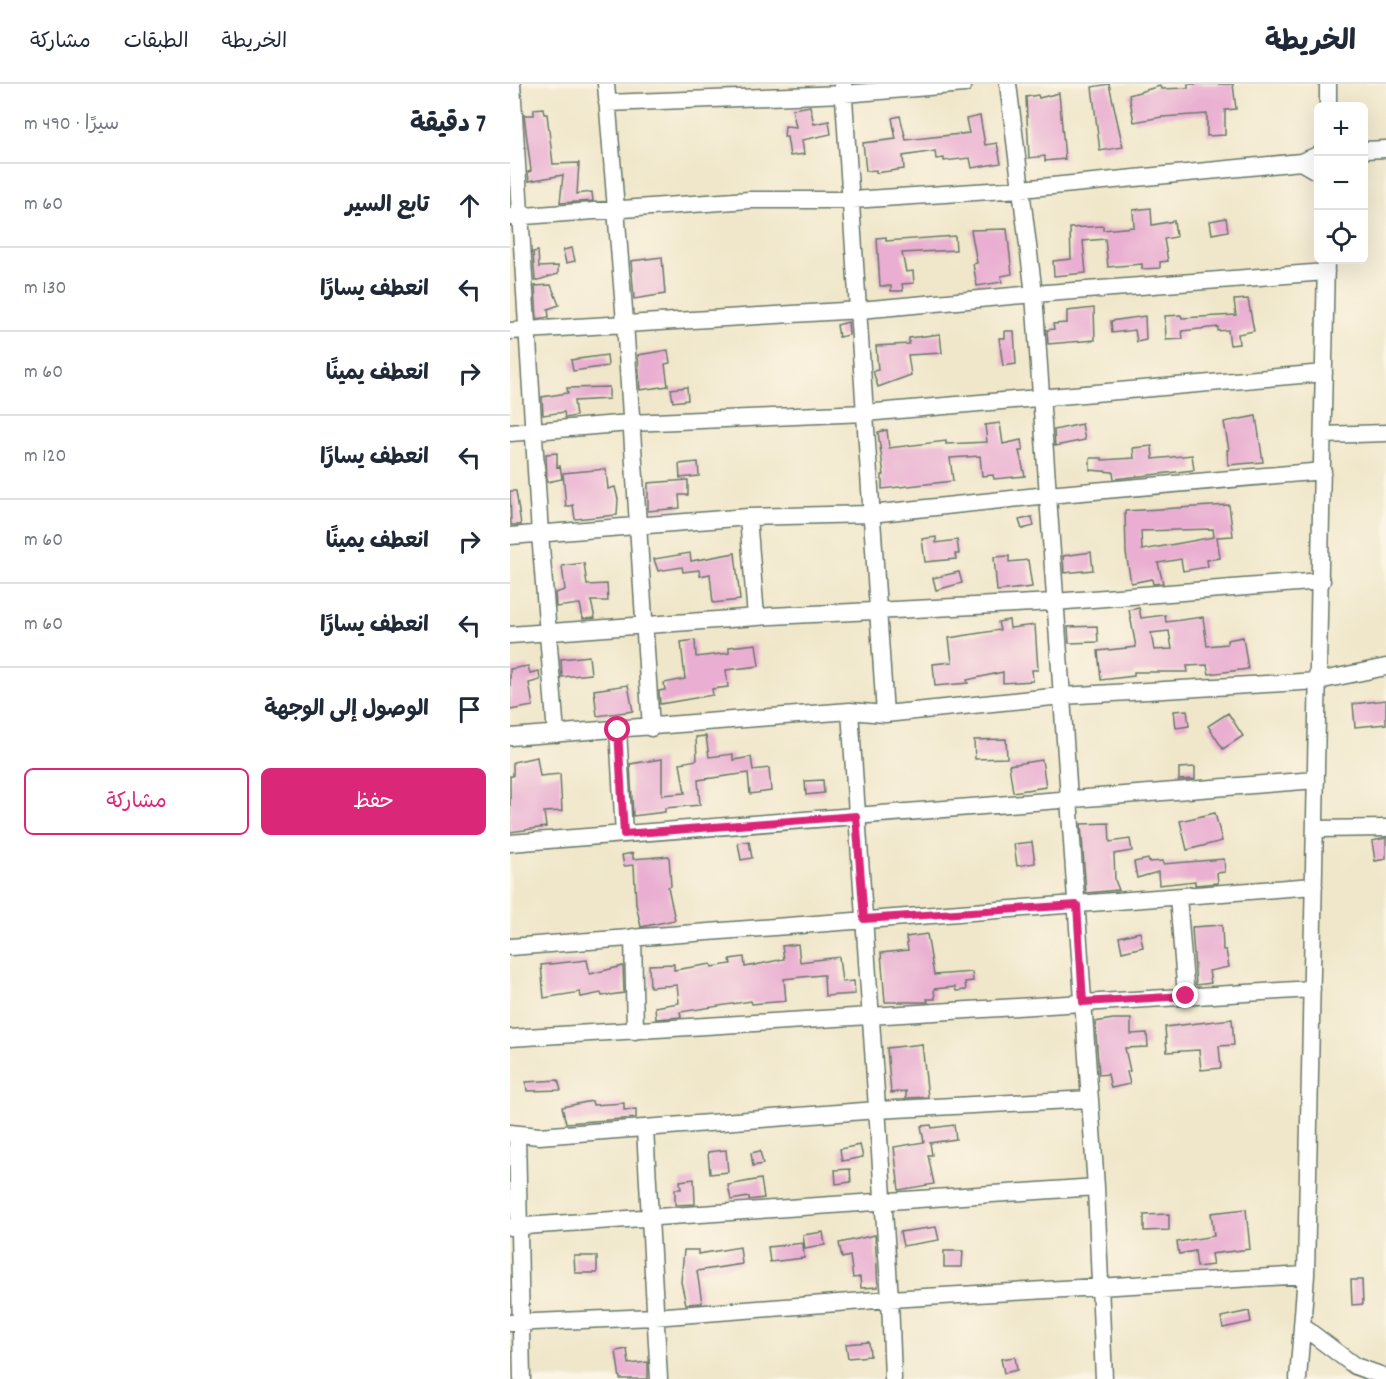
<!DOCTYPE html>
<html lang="ar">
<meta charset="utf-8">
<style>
body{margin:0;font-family:Dekko,"Playpen Sans Arabic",sans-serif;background:#f6f6f7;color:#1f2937;direction:rtl}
.controls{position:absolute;right:18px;top:18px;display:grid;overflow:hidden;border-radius:9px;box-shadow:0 6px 24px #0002}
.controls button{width:54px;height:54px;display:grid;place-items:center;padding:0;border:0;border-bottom:2px solid #e0e1e3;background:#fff;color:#1f2937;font:30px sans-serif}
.stop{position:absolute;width:18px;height:18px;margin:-14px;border:4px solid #db2777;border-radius:50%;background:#fff}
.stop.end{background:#db2777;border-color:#fff;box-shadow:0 2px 6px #0008}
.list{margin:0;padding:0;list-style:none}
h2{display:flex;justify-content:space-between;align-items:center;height:78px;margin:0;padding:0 24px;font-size:26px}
h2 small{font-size:20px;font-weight:400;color:#747a83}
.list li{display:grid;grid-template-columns:39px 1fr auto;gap:18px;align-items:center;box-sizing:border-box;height:84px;padding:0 24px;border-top:2px solid #e0e1e3}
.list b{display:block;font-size:22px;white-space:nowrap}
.list em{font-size:20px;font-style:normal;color:#747a83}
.actions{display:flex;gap:12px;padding:18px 24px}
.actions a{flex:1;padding:14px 0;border:2px solid #db2777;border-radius:9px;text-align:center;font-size:21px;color:#db2777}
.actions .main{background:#db2777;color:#fff}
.icon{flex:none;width:33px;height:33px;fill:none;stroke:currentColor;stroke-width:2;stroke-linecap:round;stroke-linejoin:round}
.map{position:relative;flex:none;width:876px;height:1295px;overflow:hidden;direction:ltr}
header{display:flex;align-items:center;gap:36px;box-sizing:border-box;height:84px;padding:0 30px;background:#fff;border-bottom:2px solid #e0e1e3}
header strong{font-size:28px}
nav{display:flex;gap:33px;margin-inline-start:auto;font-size:21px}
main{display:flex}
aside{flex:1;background:#fff}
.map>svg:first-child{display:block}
.building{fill:#e9aed1;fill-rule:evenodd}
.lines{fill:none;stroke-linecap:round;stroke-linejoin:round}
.minor-casing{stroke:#687869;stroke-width:19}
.minor{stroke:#fff;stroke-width:16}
.route{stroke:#db2777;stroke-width:8}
</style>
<header>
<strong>الخريطة</strong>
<nav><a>الخريطة</a><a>الطبقات</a><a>مشاركة</a></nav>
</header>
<main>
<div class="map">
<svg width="876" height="1295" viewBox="0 0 876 1295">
<rect width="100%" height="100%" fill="#fcf5e5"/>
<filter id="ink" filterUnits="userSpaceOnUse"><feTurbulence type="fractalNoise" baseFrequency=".0167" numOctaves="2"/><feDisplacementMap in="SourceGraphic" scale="12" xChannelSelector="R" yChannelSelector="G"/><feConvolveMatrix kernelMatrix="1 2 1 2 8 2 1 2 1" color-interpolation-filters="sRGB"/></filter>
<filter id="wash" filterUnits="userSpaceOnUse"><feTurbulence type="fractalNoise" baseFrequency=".008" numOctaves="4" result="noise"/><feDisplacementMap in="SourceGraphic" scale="24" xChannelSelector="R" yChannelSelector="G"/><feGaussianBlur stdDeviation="1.35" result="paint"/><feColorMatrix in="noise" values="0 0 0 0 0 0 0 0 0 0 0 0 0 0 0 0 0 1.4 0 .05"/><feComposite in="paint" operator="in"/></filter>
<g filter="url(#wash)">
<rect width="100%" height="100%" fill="#f0e7cb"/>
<g id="blocks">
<path class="building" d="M599,0L613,63L590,67L582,3Z
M678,0H723L726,25L715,26V51L697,52V30L652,33L624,38L619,11L650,2L651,5L678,4Z
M549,9L555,75L535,77V72L519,74L516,13L528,11L529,14Z
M300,22L304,40L319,37L321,50L292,56L294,70L280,72L277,53H274L275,42L286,43L282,25Z
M33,24L34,30H37L43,80L69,79L67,110L82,108L83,117L50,119L53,91L19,97L18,88L21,87L14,31H24V25Z
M390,32L396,56L459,49L456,35L470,32L475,61L487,59L491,79L462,84L460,74L434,77V74L426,75L425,67L393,72L394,85L366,89V86L356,87L353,59L386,55L382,34Z
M641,124L642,141L664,137L666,153L654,155L658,177L650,178V184L632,185V180L598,183L595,155L573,157L576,189L544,192L543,177L561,175L560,144L593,142V146L624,143L623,126Z
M716,134L718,147L702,150L700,137Z
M497,145L502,190L491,192L492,198L467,202L463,180L467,179L461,146Z
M445,152L446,166L392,169L396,188L403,187L404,199L392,200L393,207H381V202H370L367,154L376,153V157Z
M62,164L65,177L56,179L53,166Z
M28,167L29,183L48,182V190L25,197L23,168Z
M152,173L155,210L124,215L121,177Z
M41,201L49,221L38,225L39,233L27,235L25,202Z
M738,215L744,247L728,250L729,260L720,261L718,246L708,247V243L672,247L673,255L656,256L655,232L671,231L672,234L726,231L724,216Z
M584,224L585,256L538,260L537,246L544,245L543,240L557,239V227Z
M635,232L636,256L627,258L625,246L602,249L601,237Z
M338,238L339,251L329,253L327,241Z
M495,247H504L506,280L493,282L489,254H495Z
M430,250L432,269L398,271L401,291L368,303L363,287L368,286L366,262L399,260V254Z
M158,266L160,279L155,280L158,302L130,306L128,271Z
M97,271L98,282L63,287L61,276Z
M99,303V315L64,317L66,332L55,334L54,328L33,331L32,313L58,309L57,304Z
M177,303L178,316L163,318L161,305Z
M746,332L753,378L718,381L717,366H719L714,338Z
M490,339L493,360L511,356L513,367H509L515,392L484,395L483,391L472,392L470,372L440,374L443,397L372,405V391H374L368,348L377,346L379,364L436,357V360L477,358L475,341Z
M572,340L575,356L545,362L544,346Z
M642,362L643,375L682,371L684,386L604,395L603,388L580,386V374H592V376L624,374L623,364Z
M47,369V383L50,382L52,395L37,398L36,370Z
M188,378L189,392L170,394L169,380Z
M96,385L98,405L105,403L108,415L107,431L65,435L63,421L56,423L53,389Z
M178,396V411H169L170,424L138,427V399Z
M0,407H6L11,441H1Z
M719,421L723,452L707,453L710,474L697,476L698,483L673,487L671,475L648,479L653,499L643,500L642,495L621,499L616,469L615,427ZM703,445L704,453L632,466L631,447Z
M522,433L524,442L512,445L509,436Z
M426,453V459L447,456L449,470H445L446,475L415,478L412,455Z
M581,468L583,486L554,489L553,472Z
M180,469L181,477L225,469L230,516L203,519L200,490L190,492L189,486L173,488L172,483L148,487L144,475Z
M499,472V478L518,476L522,503L487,507L484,473Z
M74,479L77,501L97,500L98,517H81L85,534L73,535L70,520L46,523L45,509L55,506L52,482Z
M449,488L452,499L426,506L423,494Z
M629,524L631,534L655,531L656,538L693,533L697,562L717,560V556L733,553L738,585L699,590L697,581L677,582L678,588H624V592L591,596L588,567L626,563L619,526ZM659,547L662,565L644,566L641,549Z
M499,536L500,544L525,541L528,586H522L523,597L493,599V588L457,596L458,599L425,602L423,580L442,578L439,554L490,546L488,538Z
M587,542L588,558L559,559L558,543Z
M185,556L186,573L219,569V563L246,560L249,582L216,586L218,603L202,605L203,611L150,620L149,607L155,606L154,599L175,595L171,558Z
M79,572L81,590L52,593L51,575Z
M18,582L20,589L29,587L30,596L19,599L23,622L0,626V585Z
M118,601L123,627L87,632L84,606Z
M876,616V640L845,643L843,620Z
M677,626L679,642L666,644L664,627Z
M718,629L733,652L713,665L698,642Z
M196,652L199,673L223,670V676L241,673L243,686L259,684L261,707L240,710L238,689L188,696L190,721L155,724V728L123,732L120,680L152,675V711L175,709L170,679L187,676L186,653Z
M496,655L497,674L465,675L464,656Z
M27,673L30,692L50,690L52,727L34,728L36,743L0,748V692H3V678Z
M532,676L536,703L503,708L499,681Z
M685,683V695L669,696V684Z
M313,696L314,709L296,711L295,697Z
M705,729L712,757L677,766L670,737Z
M599,739L600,758L620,755L622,767L604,770L605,796L609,806L576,809L571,740Z
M876,754V775L865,777L862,757Z
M239,757L242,774L231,776L228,759Z
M522,758L525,779L507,782L504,760Z
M123,769V775L159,772L161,802L158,803L165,836L131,843L126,820L124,781L114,782L112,771Z
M638,775L639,778L653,777V780L714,775L715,788L707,789L708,799L685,801V797L649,801L648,788L627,794L624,778Z
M712,841L713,866H716L719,883L699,887L701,899L686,901L682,843Z
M630,848L633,863L612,868L609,853Z
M417,850L424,891L462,888L463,897L455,898L456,906L446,907L445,903L424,905L425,915H417L418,918H375L371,869L398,866L396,853Z
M288,860L290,878L329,873L332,898L344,897L345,910L315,912L314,891H311L274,895L276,917L242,920L241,917L170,928L171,933L146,935L145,923L169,919L167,901L140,903L139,881L164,880V886L201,880L202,883L221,880L220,875L234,873L235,883L274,875L272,862Z
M77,876L80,890L113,882L114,909L92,912L91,909L71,913L70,908L34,914L31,881Z
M603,935H621V950L637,949L638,963L615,964L620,987L617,988L620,1000L601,1004L598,990L589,991L585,938Z
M722,935L724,961L709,962L711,984L691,986L689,966L657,968L655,943Z
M412,960L418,1013L396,1014V1007L381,1009L377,964Z
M48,996L51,1006L17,1007L16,998Z
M82,1017L83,1021L114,1019V1026L126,1025V1034L56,1039L52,1023Z
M421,1041L422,1044L444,1041L446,1055L420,1059L422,1071H418L424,1100L389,1106L384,1063L414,1058L411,1042Z
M350,1061L353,1073L332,1077L330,1065Z
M216,1066L218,1088L200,1090L198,1068Z
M250,1067L253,1080L243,1082L241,1069Z
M340,1085L341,1098L326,1100L325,1086Z
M184,1095L185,1120L165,1121V1105H171L170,1097Z
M251,1095L254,1114L239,1116V1113L221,1116L218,1101Z
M736,1125L740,1165L701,1170L703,1181L687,1183L685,1167L669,1170L667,1158L704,1152L701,1129Z
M659,1130V1146L634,1147V1131Z
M426,1143L429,1156L393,1162L390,1148Z
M313,1148L315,1161L295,1165L293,1151Z
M365,1151L368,1203L351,1204L350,1193L343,1194L340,1172L332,1174L329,1159Z
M293,1159L294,1174L260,1178L258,1163Z
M230,1163L232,1180L187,1187L192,1219L176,1220L171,1198L174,1166H188V1170Z
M434,1167H453L452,1183H434Z
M64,1172H87V1189H65Z
M841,1196H852L853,1220L842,1221Z
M739,1227L741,1238L713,1244L711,1233Z
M359,1258L360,1272L338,1274L336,1260Z
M117,1265L119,1280L138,1278V1295H110L106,1267Z
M505,1273L507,1286L494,1289L491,1275Z"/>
</g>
</g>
<g filter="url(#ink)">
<use href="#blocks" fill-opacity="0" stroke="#687869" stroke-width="1.5"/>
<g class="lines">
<defs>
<path id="minor" d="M2,0L30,450L46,650
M96,0L115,238L141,644
M333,0L375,630
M498,0L524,210L586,1103L594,1295
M97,19L334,10L454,0
M818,22V0
M854,66L876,65
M791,78L808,88
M0,133L239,116H342L511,105L791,78L808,71
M0,247L350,226L524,210L816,188
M0,349L120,339L355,329L814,289
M813,351L876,349
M238,433L246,533
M0,452L238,433L360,430L538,411L813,387
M0,551L262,532L544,518L812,497
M340,627L380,1215L383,1295
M108,646L114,750
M0,653L340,627L375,630L552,612L808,597L876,583
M807,745L876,744
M0,759L806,696
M668,813L676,912
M123,853L125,947
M0,863L804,802
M0,954L802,905
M135,1045L149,1295
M0,1049L29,1052L367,1026L580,1015
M7,1050L12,1295
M0,1143L586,1103
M0,1239L144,1233L380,1215L796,1191
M792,1242L845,1282L876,1293
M788,1295L796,1191L816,176"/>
</defs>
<use href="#minor" class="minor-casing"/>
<use href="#minor" class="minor"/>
</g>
</g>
<g class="lines" filter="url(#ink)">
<path class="route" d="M108,646L114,750L346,732L354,835L567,821L573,918L676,912"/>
</g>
</svg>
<div class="controls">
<button>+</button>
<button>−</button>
<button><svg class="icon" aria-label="locate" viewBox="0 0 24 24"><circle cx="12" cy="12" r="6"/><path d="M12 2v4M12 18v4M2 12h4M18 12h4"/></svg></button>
</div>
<div class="stop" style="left:108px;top:646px"></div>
<div class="stop end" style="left:676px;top:912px"></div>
</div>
<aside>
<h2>7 دقيقة<small>سيرًا · 490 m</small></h2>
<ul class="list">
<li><svg class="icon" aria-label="ahead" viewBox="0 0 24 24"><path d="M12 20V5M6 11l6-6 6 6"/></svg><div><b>تابع السير</b></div><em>60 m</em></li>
<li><svg class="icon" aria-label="left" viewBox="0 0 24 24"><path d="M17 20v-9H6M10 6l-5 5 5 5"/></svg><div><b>انعطف يسارًا</b></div><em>130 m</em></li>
<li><svg class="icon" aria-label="right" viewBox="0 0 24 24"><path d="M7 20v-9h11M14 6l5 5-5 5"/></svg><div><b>انعطف يمينًا</b></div><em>60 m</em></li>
<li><svg class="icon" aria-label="left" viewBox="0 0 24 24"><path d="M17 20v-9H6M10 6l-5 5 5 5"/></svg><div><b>انعطف يسارًا</b></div><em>120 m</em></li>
<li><svg class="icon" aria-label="right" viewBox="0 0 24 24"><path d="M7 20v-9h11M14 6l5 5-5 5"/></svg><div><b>انعطف يمينًا</b></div><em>60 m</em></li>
<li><svg class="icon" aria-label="left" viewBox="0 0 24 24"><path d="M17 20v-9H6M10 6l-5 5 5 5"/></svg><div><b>انعطف يسارًا</b></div><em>60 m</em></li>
<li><svg class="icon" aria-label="arrive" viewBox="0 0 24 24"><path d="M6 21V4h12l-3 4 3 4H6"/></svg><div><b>الوصول إلى الوجهة</b></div></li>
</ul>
<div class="actions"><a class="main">حفظ</a><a>مشاركة</a></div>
</aside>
</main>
